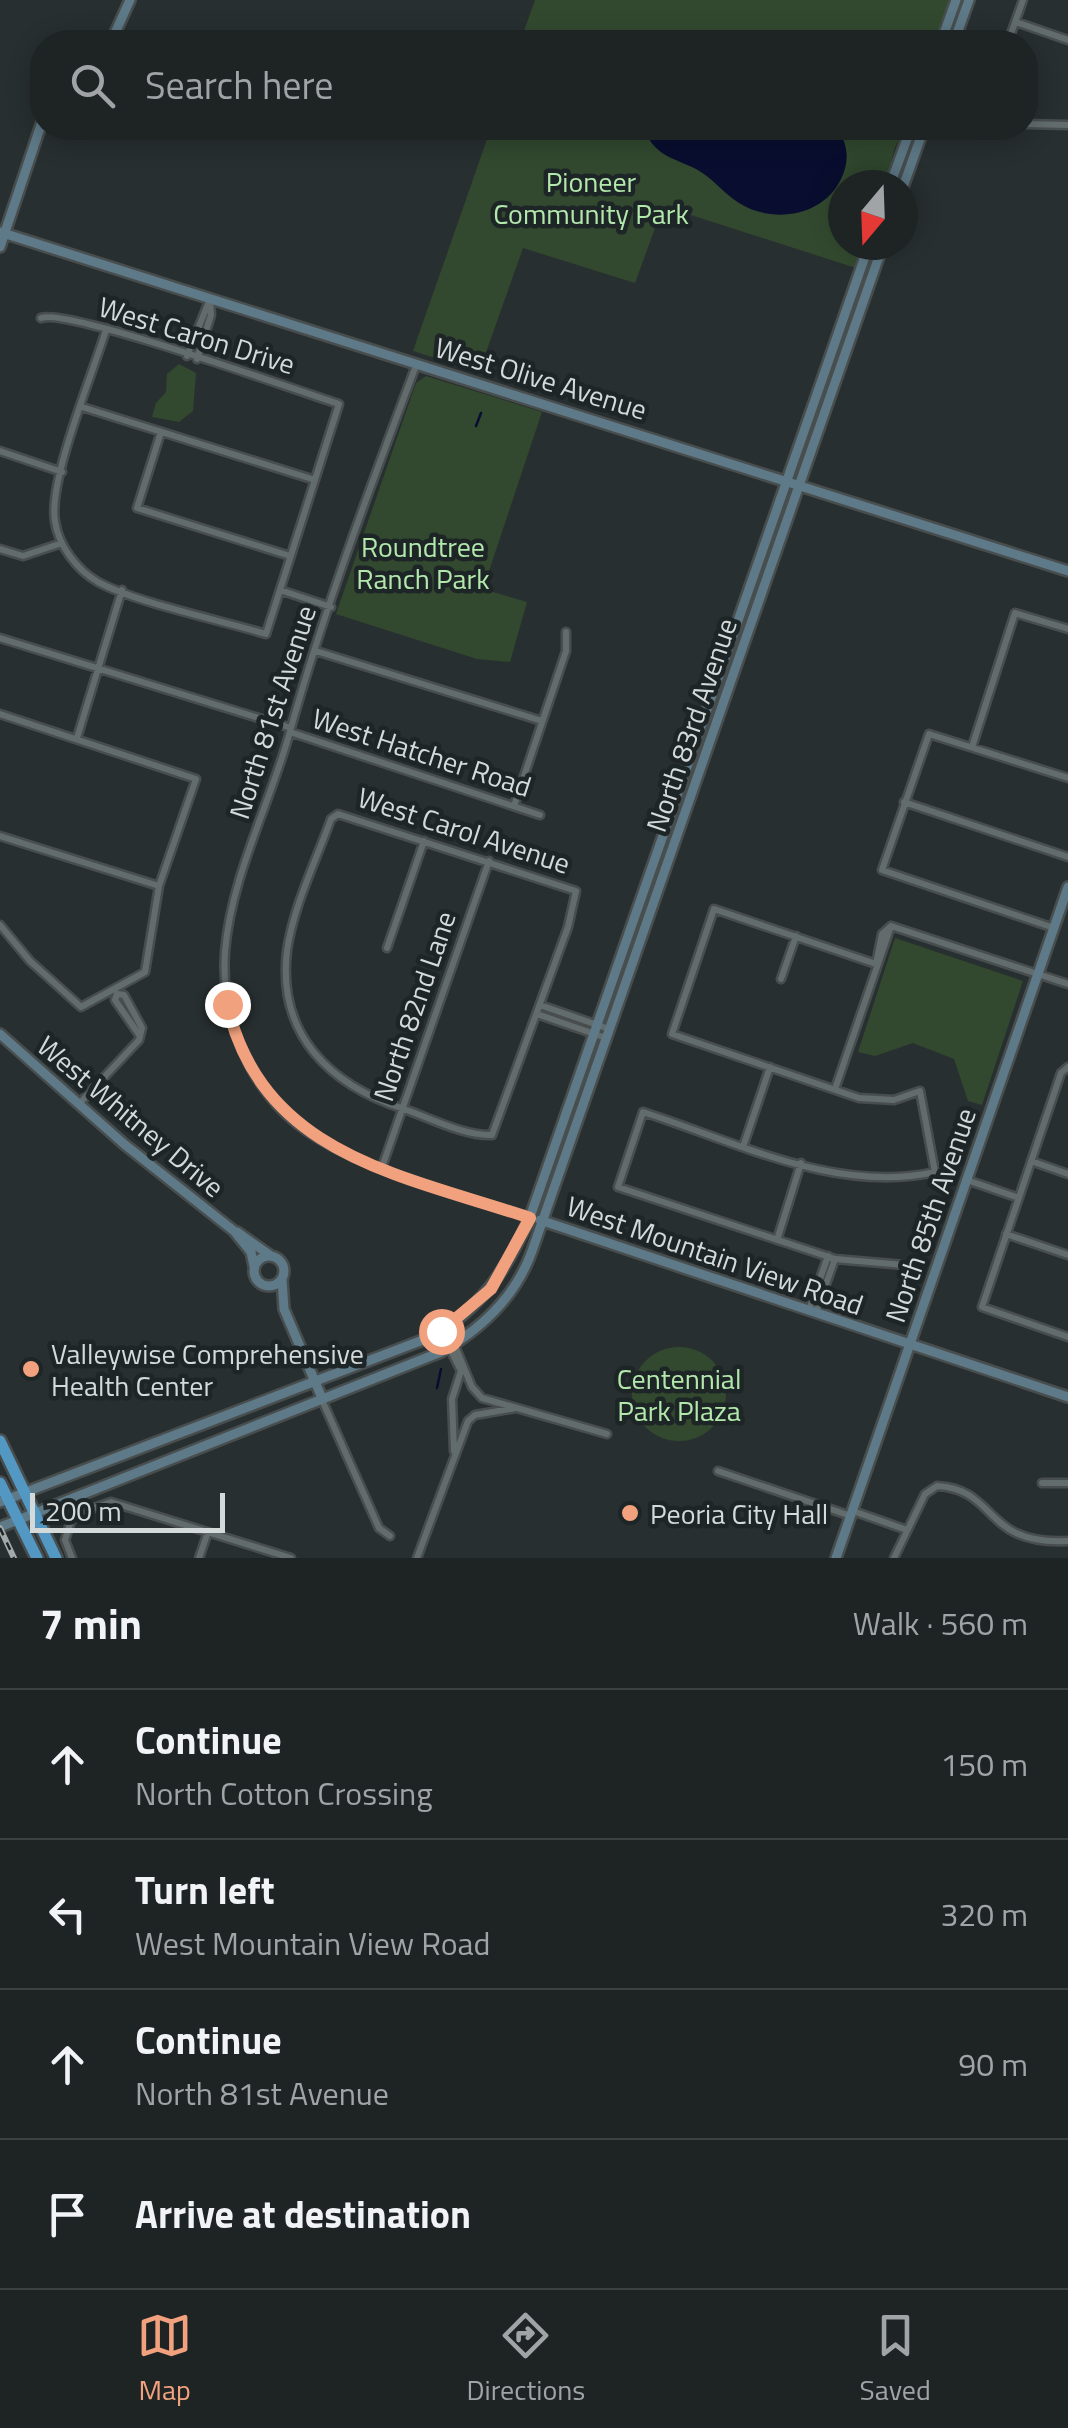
<!DOCTYPE html>
<meta charset="utf-8">
<style>
body{margin:0;font-family:"Titillium Web",sans-serif;background:#262b2c;color:#f1f3f6}
.compass{position:absolute;left:828px;top:170px;width:90px;height:90px;border-radius:50%;background:#1e2324;box-shadow:0 5px 25px #0003;rotate:199deg}
.scale{position:absolute;left:30px;bottom:25px;width:195px;box-sizing:border-box;padding-left:10px;border:5px solid #d4d9d9;border-top:0;font-size:28px;line-height:35px;white-space:nowrap;color:#d4d9d9;-webkit-text-stroke:8px #1e2526;paint-order:stroke}
.stop{position:absolute;width:30px;height:30px;margin:-22px;border:8px solid #f1a17d;border-radius:50%;background:#fff}
.stop.end{background:#f1a17d;border-color:#fff;box-shadow:0 2px 10px #0008}
.list{margin:0;padding:0;list-style:none}
h2{display:flex;justify-content:space-between;align-items:center;height:130px;margin:0;padding:0 40px;font-size:42px}
h2 small{font-size:32px;font-weight:400;color:#a1a4a6}
.list li{display:grid;grid-template-columns:65px 1fr auto;gap:30px;align-items:center;box-sizing:border-box;height:150px;padding:0 40px;border-top:2px solid #3c4041}
.list b{display:block;font-size:38px;white-space:nowrap}
.list p{margin:0;font-size:32px;white-space:nowrap;color:#a1a4a6}
.list em{font-size:32px;font-style:normal;color:#a1a4a6}
.icon{flex:none;width:55px;height:55px;fill:none;stroke:currentColor;stroke-width:2;stroke-linecap:round;stroke-linejoin:round}
.map{position:relative;flex:none;width:1068px;height:1558px;overflow:hidden}
.search{position:absolute;background:#1e2324;box-shadow:0 5px 25px #0003;left:30px;right:30px;top:30px;height:110px;display:flex;align-items:center;gap:25px;box-sizing:border-box;padding:0 35px;border-radius:40px;color:#a1a4a6;font-size:38px}
.sheet{height:730px;background:#1e2324}
nav{display:flex;justify-content:space-around;align-items:center;box-sizing:border-box;height:140px;border-top:2px solid #3c4041;background:#1e2324;font-size:28px;color:#a1a4a6}
nav a{display:grid;justify-items:center;gap:5px}
nav .on{color:#f1a17d}
.map>svg:first-child{display:block}
.green{fill:#32492f}
.water{fill:#090e30}
.lines{fill:none;stroke-linecap:round;stroke-linejoin:round}
.stream{stroke:#090e30;stroke-width:2.5}
.street-casing{stroke:#484d4e;stroke-width:11}
.secondary-casing{stroke:#484d4e;stroke-width:14}
.highway-casing{stroke:#484d4e;stroke-width:16}
.street{stroke:#636c6d;stroke-width:6}
.secondary{stroke:#5e7987;stroke-width:9}
.highway{stroke:#5397c3;stroke-width:11}
.rail-casing{stroke:#a3a9a9;stroke-width:6}
.rail{stroke:#1e2526;stroke-width:2.5;stroke-dasharray:8;stroke-linecap:butt}
.route{stroke:#f1a17d;stroke-width:12}
.poi-dot{fill:#f1a17d;stroke:#1e2526;stroke-width:4}
.labels{text-anchor:middle;dominant-baseline:central;stroke-width:9;stroke-linejoin:round;paint-order:stroke}
.park-label{font-size:28px;fill:#b3e8ac;stroke:#1e2526}
.street-label{font-size:28px;fill:#d4d9d9;stroke:#1e2526}
.poi-label{font-size:28px;fill:#d4d9d9;stroke:#1e2526;text-anchor:start}
</style>
<div class="map">
<svg width="1068" height="1558" viewBox="0 0 1068 1558">
<rect width="100%" height="100%" fill="#282f30"/>
<path class="green" d="M535,0H950L935,42H888L853,31L848,42H520Z
M491,128H906L895,147L885,185H843V245H864L856,268L663,206L635,283L523,248L479,372L413,351Z
M179,364L196,373L193,411L179,422L152,417L156,403L166,392L167,374Z
M426,376L542,412L483,589L527,602L510,662L477,659L336,614L416,383Z
M895,938L1023,981L982,1105L968,1101L954,1059L913,1043L875,1056L858,1052Z
M632 1394a47 47 0 1 1 94 0a47 47 0 1 1-94 0Z"/>
<path class="water" d="M644,128H837C848,144 850,161 841,179C823,217 772,224 739,203C723,193 713,178 696,169C672,157 654,156 644,128Z"/>
<g class="lines">
<path class="stream" d="M476,426L481,413
M437,1388L441,1369"/>
<defs>
<path id="street" d="M1016,22L1068,40
M1008,42L1023,0
M1026,124L1068,125
M41,318C68,308 295,390 339,404L266,634C220,620 137,603 98,582C77,570 58,545 55,521C48,481 93,373 106,330
M187,356L210,299
M197,359L211,315L210,299
M417,363C371,485 324,609 289,735C269,806 231,877 225,952C221,1010 242,1070 282,1111C334,1165 458,1194 530,1217
M82,407L315,480
M161,432L137,508L290,556
M0,451L62,472
M0,549L23,556L62,543
M280,590L331,607
M0,638L291,728
M316,651L542,721
M0,714L196,779L159,886L145,972L81,1007L30,961L0,925
M290,732L540,815
M77,738L122,590
M972,747L1015,613L1068,629
M904,802L1068,857
M515,803L566,651V632
M338,814L576,891L568,927L492,1135C464,1136 430,1118 404,1109C330,1085 277,1035 287,951C293,907 316,861 331,819Z
M0,836L159,886
M891,926L1068,984
M1054,928L882,870L929,734L1068,778
M387,948L424,841
M876,964L714,909L672,1034L859,1098L894,1100L920,1091L935,1172C837,1194 736,1142 643,1112L618,1187L835,1259L904,1265
M876,964L882,934L890,927
M781,979L796,936
M540,1005L609,1029
M537,1014L606,1038
M1068,1067L1061,1073L982,1307L1068,1337
M835,1089L891,926
M79,1104L139,1040L142,1028L124,995L117,994L115,1000L140,1036
M744,1144L770,1067
M1031,1161L1068,1174
M382,1167L489,861
M967,1180L1019,1198
M1006,1234L1068,1255
M777,1240L801,1163
M809,1310L828,1256
M816,1312L835,1259
M447,1327L472,1387L482,1398L607,1434
M441,1331L461,1371L452,1399L454,1451
M322,1400L379,1528L390,1536
M718,1471L851,1516
M1042,1483H1068
M853,1511L907,1530
M72,1558L65,1540L71,1521L80,1513L111,1502L291,1558
M199,1558L208,1532
M417,1558L468,1421L475,1415L516,1408
M894,1558L925,1494L937,1486C998,1489 983,1546 1068,1541"/>
<path id="secondary" d="M111,42L130,0
M941,42L956,0
M954,42L969,0
M890,185L911,128
M903,187L924,128
M0,232L1068,571
M0,247L42,122
M0,1034L124,1144L234,1231L251,1252L254,1266
M540,1220L1068,1397
M237,1232L271,1256
M254 1271a15 15 0 1 1 30 0a15 15 0 1 1-30 0Z
M282,1279L284,1309L322,1398
M0,1502L428,1338C480,1311 507,1269 530,1217L869,245
M0,1527L441,1352C481,1329 516,1296 532,1251L883,245
M836,1558L1068,887"/>
<path id="highway" d="M0,1441L56,1558
M0,1483L37,1558"/>
</defs>
<use href="#street" class="street-casing"/>
<use href="#secondary" class="secondary-casing"/>
<use href="#highway" class="highway-casing"/>
<use href="#street" class="street"/>
<use href="#secondary" class="secondary"/>
<use href="#highway" class="highway"/>
<defs>
<path id="rail" d="M0,1528L14,1558"/>
</defs>
<use href="#rail" class="rail-casing"/>
<use href="#rail" class="rail"/>
</g>
<g class="lines">
<path class="route" d="M227,1004C262,1156 403,1175 530,1218L491,1289L441,1331"/>
</g>
<g class="poi-dot">
<circle cx="31" cy="1369" r="10"/>
<circle cx="630" cy="1513" r="10"/>
</g>
<g class="labels">
<g class="park-label">
<text x="591" y="181">Pioneer<tspan x="591" dy="32">Community Park</tspan></text>
<text x="423" y="546">Roundtree<tspan x="423" dy="32">Ranch Park</tspan></text>
<text x="679" y="1378">Centennial<tspan x="679" dy="32">Park Plaza</tspan></text>
</g>
<g class="street-label">
<text transform="translate(197 335) rotate(17)">West Caron Drive</text>
<text transform="translate(541 378) rotate(17)">West Olive Avenue</text>
<text transform="translate(272 712) rotate(-72)">North 81st Avenue</text>
<text transform="translate(691 725) rotate(-71)">North 83rd Avenue</text>
<text transform="translate(422 752) rotate(18)">West Hatcher Road</text>
<text transform="translate(464 830) rotate(18)">West Carol Avenue</text>
<text transform="translate(414 1006) rotate(-71)">North 82nd Lane</text>
<text transform="translate(131 1116) rotate(40)">West Whitney Drive</text>
<text transform="translate(930 1215) rotate(-71)">North 85th Avenue</text>
<text transform="translate(715 1255) rotate(19)">West Mountain View Road</text>
</g>
<g class="poi-label">
<text x="51" y="1353">Valleywise Comprehensive<tspan x="51" dy="32">Health Center</tspan></text>
<text x="650" y="1513">Peoria City Hall</text>
</g>
</g>
</svg>
<svg class="compass" viewBox="-18 -18 36 36"><path d="M0-13l5 13h-10z" fill="#e53935"/><path d="M0 13l5-13h-10z" fill="#a1a4a6"/></svg>
<div class="scale">200 m</div>
<div class="stop" style="left:441px;top:1331px"></div>
<div class="stop end" style="left:227px;top:1004px"></div>
<div class="search"><svg class="icon" aria-label="search" viewBox="0 0 24 24"><circle cx="10" cy="10" r="6"/><path d="M15 15l6 6"/></svg>Search here</div>
</div>
<section class="sheet">
<h2>7 min<small>Walk · 560 m</small></h2>
<ul class="list">
<li><svg class="icon" aria-label="ahead" viewBox="0 0 24 24"><path d="M12 20V5M6 11l6-6 6 6"/></svg><div><b>Continue</b><p>North Cotton Crossing</p></div><em>150 m</em></li>
<li><svg class="icon" aria-label="left" viewBox="0 0 24 24"><path d="M17 20v-9H6M10 6l-5 5 5 5"/></svg><div><b>Turn left</b><p>West Mountain View Road</p></div><em>320 m</em></li>
<li><svg class="icon" aria-label="ahead" viewBox="0 0 24 24"><path d="M12 20V5M6 11l6-6 6 6"/></svg><div><b>Continue</b><p>North 81st Avenue</p></div><em>90 m</em></li>
<li><svg class="icon" aria-label="arrive" viewBox="0 0 24 24"><path d="M6 21V4h12l-3 4 3 4H6"/></svg><div><b>Arrive at destination</b></div></li>
</ul>
</section>
<nav>
<a class="on"><svg class="icon" aria-label="map" viewBox="0 0 24 24"><path d="M3 6l6-2 6 2 6-2v14l-6 2-6-2-6 2zM9 4v14M15 6v14"/></svg>Map</a>
<a><svg class="icon" aria-label="directions" viewBox="0 0 24 24"><path d="M12 3l9 9-9 9-9-9zM9 14v-3h6M13 9l2 2-2 2"/></svg>Directions</a>
<a><svg class="icon" aria-label="saved" viewBox="0 0 24 24"><path d="M7 4h10v16l-5-4-5 4z"/></svg>Saved</a>
</nav>
